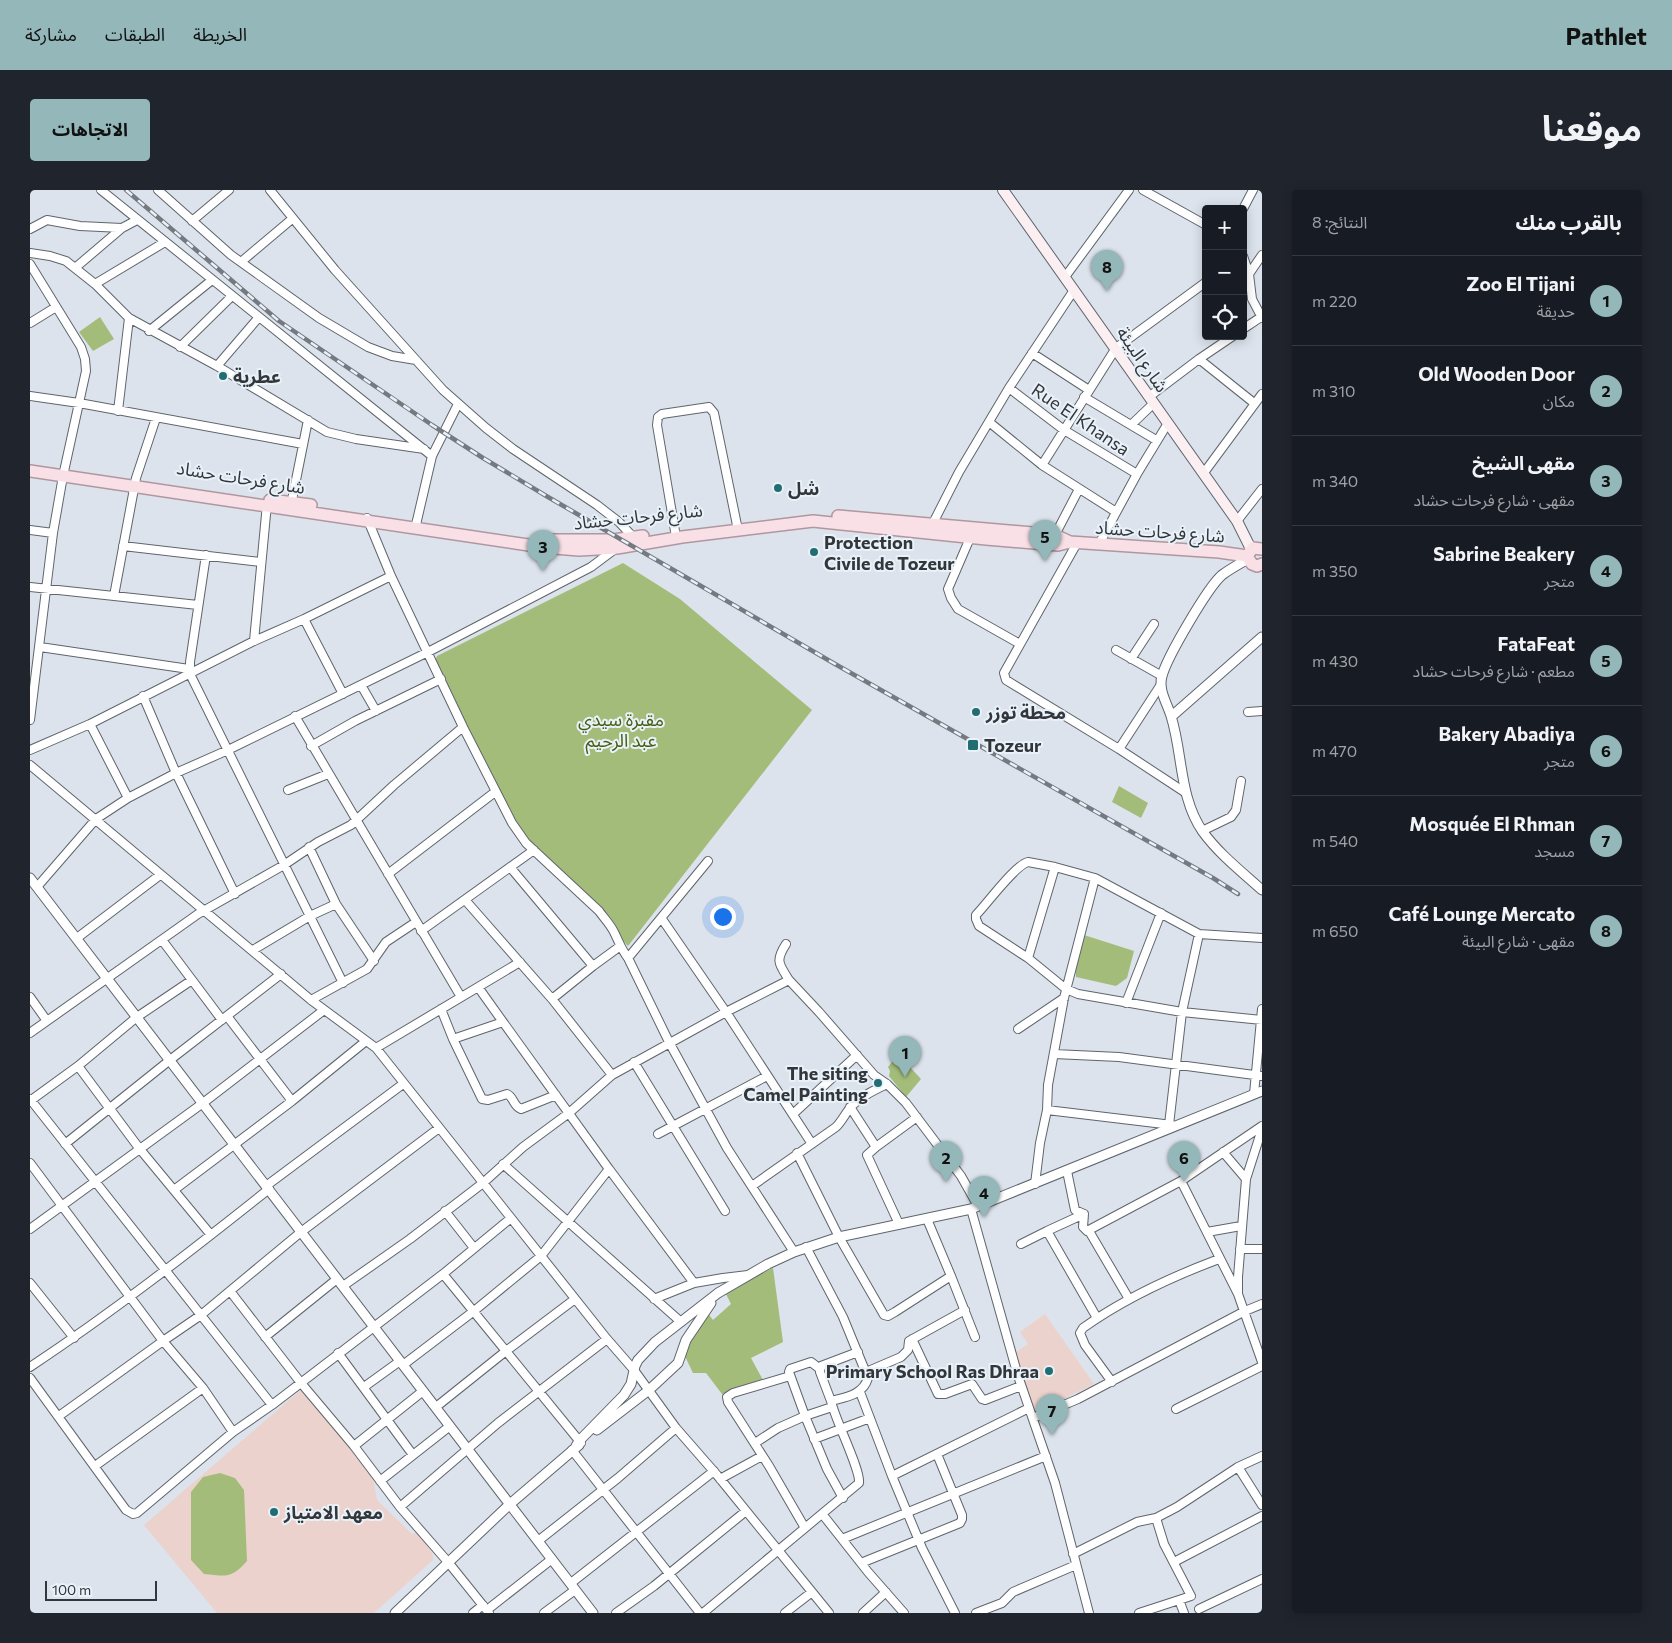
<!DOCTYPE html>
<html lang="ar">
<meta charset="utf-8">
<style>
body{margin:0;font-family:Commissioner,"Noto Sans Arabic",sans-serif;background:#20242c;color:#f1f3f6;direction:rtl}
.controls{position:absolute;right:15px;top:15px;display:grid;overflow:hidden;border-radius:5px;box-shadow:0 2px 12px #0003}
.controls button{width:45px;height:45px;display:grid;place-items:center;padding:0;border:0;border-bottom:1px solid #363941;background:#171b24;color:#f1f3f6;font:25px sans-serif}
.scale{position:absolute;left:15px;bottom:12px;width:112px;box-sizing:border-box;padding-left:5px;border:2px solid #33363a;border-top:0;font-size:14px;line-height:18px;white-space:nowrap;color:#33363a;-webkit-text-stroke:4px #e9f1f9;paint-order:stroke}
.you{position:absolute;left:692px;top:726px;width:18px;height:18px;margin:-12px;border:4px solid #fff;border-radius:50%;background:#1a73e8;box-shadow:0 0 0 8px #1a73e833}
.badge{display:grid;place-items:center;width:32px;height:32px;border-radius:50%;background:#94b7ba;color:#111;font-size:16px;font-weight:700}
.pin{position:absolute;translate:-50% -41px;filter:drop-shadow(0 1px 2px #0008)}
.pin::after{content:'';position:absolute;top:26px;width:18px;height:15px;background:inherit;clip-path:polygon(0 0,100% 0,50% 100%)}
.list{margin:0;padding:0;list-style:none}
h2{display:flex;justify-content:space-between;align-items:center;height:65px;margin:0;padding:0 20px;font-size:21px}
h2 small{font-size:16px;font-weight:400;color:#9ea1a6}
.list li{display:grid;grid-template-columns:32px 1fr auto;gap:15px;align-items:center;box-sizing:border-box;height:90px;padding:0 20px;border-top:1px solid #363941}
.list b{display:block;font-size:19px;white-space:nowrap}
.list p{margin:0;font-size:16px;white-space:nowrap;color:#9ea1a6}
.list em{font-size:16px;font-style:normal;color:#9ea1a6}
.icon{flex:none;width:28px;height:28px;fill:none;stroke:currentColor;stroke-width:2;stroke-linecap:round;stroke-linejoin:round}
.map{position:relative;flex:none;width:1232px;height:1423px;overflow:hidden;direction:ltr;border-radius:5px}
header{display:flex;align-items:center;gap:30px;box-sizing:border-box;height:70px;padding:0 25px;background:#94b7ba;color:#111}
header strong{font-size:24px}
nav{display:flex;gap:28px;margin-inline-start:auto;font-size:18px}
.intro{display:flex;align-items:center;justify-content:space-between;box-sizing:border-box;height:120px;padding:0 30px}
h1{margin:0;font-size:35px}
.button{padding:12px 22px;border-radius:5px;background:#94b7ba;color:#111;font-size:18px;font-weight:700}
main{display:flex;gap:30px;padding:0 30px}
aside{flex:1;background:#171b24;border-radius:5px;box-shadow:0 2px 12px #0003}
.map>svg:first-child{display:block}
.education{fill:#ecd2cc}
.green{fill:#a4bc7a}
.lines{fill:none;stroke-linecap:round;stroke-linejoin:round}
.minor-casing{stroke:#5f656c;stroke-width:10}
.tertiary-casing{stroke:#5f656c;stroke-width:11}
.secondary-casing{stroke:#5f656c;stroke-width:12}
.primary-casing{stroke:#b0979f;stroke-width:14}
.minor{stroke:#fff;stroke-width:8}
.tertiary{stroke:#fff;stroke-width:9}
.secondary{stroke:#fbeff2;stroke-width:10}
.primary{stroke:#f8e0e6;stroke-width:11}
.rail-casing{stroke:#757a80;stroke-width:4.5}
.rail{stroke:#e9f1f9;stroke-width:2.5;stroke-dasharray:8;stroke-linecap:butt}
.poi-dot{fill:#226d71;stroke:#e9f1f9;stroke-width:2}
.labels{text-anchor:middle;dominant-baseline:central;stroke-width:4;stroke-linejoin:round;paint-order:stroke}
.street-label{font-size:18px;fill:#33363a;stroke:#e9f1f9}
.poi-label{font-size:18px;font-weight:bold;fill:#33363a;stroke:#e9f1f9;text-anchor:start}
.park-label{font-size:18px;fill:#475d13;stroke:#e9f1f9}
</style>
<header>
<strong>Pathlet</strong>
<nav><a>الخريطة</a><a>الطبقات</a><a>مشاركة</a></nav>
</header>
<div class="intro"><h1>موقعنا</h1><a class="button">الاتجاهات</a></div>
<main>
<aside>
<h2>بالقرب منك<small>النتائج: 8</small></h2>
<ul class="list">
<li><span class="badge">1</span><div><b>Zoo El Tijani</b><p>حديقة</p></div><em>220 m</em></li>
<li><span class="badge">2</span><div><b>Old Wooden Door</b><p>مكان</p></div><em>310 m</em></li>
<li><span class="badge">3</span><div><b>مقهى الشيخ</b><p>مقهى · شارع فرحات حشاد</p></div><em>340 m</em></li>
<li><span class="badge">4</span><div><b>Sabrine Beakery</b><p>متجر</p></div><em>350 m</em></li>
<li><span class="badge">5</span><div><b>FataFeat</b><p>مطعم · شارع فرحات حشاد</p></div><em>430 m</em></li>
<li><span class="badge">6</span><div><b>Bakery Abadiya</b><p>متجر</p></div><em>470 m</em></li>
<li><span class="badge">7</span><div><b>Mosquée El Rhman</b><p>مسجد</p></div><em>540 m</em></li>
<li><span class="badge">8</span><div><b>Café Lounge Mercato</b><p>مقهى · شارع البيئة</p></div><em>650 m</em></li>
</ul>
</aside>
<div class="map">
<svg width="1232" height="1423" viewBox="0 0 1232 1423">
<rect width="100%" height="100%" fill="#dce3ec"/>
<path class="education" d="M1015,1124L1064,1194L1002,1225L979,1167L998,1154L990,1142Z
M273,1198L343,1287L347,1310L382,1344L388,1342L403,1365V1370L344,1423H187L114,1335Z"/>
<path class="green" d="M70,127L84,149L63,161L49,142Z
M593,373L650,409L782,520L598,756L488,643L404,474L407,466Z
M1089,596L1118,613L1111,628L1082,612Z
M1054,745L1104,761L1097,788L1086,796L1046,787L1045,774Z
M868,864L891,889L876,907L859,886L860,881L858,877Z
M743,1078L753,1152L721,1168L734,1192L692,1204L676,1183H663L651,1158L677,1122L683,1130L701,1114L695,1102Z
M190,1283L205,1288L214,1300L217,1371C201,1389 196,1386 174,1384L161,1370V1302L173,1287Z"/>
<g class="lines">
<defs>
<path id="minor" d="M71,0L402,266
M128,0L201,65L289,128L338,157L362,166L386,170
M240,0L305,80L413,200L456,238L483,259L567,315L589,332L605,349
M1113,0L1176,35
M1213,19L1223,0
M162,31L199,0
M0,39L17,30L50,36L92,38
M0,63L20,66L36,71L65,94L99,128L187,176L297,242L326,249L394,259
M1213,66L1219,84L1222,109L1232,128
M211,72L262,29
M0,74L51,157L55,169L56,181L33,286L23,343L0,530
M45,78L92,38L107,30
M1219,84L1232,65
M1035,87L1099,0
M65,94L135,52
M0,133L26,117
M1213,139L1231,127
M119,141L182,90
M150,157L202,106
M1002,163L1059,200
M1169,169L1224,213
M187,176L229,127
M979,198L1034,240L1107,284
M0,206L49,213L273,254
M1120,206L1169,169L1203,146
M1054,207L1126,250
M88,221L99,128
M959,232L1012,275L1086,322
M1101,235L1124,213
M1012,275L1086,158L1176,92
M1173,284L1232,204
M261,315L278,230
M337,328L361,386L433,537L482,633L496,653L569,721C574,728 580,734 584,742C589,752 591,759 598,768L639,852L697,958L764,1062
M1207,331L1232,299
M901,337L929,282L979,198L1044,100
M385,339L402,266L428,214
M0,340L23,343
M645,341L627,235L628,227L632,224L679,217L684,223L708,340
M1025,345L1049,299
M940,348L918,399L921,408L928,419L990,454
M1047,353L974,483L976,490L1089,559L1156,603
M1069,354L1107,284L1138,233
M93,356L231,372
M176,365L160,472V484L313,793
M0,397L168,415
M84,406L106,288L126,228
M274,429L313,504
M224,451L237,314
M10,457L159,479
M1086,460L1132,486
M1101,469L1124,434
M331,495L346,521
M113,506L146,583L205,704
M1218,522L1232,521
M265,526L431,807
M60,534L98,608
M281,556L325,531L411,489
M1089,559L1130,496
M0,560L60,534L224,451L274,429L361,386
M0,575L281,810L346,858L577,1149L604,1180L646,1238L687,1285L782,1402
M258,600L298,584
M1172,641L1201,627L1206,620L1211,591
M279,657L306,714L344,771
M480,677L563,776
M358,684L465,602
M7,697L66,629L98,608L146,583L198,560L398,462L561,377L585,359
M436,711L522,809L582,885
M632,729L696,822L782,954
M391,741L504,660
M47,748L130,685
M1232,748L1169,744L1065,688L1025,677L998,672C985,675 957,714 946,725V729L949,736L998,768L1036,799L1048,804L1152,822L1232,830
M132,750L192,830
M223,760L280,726L306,714
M598,768L678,671
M998,768L1025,677
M759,790L789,822L844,885L857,894L876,913L931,986L948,1016
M448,797L473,832
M0,807L17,831
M522,809L563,776L589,757
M281,810L337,779L356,752L386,732
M1096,813L1131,723
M411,819L423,849L452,909L458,910L477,904C484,907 483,916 491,919L526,905
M197,826L262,911
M988,839L1034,808
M0,843L168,724L254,675L288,652L321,635L364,595L433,537
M346,858L490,772
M1024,864L1089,867L1232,886
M604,872L695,1021
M48,876L109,958L181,1045
M1224,904L1232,819
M0,909L242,1215
M0,911L48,876L107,827L162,790
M820,917L846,957
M1017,920L1142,935
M763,924L827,865
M1139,935L1152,822L1169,744
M628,944L737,886
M35,954L140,870L251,784
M1193,962L1216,989
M767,963L809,1047L854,1125L858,1126L865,1122L921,1086
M0,973L133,1151L171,1125L271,1042L409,938
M473,974L651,1132
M579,979L664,1093L693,1088L718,1085
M1037,981L1045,1020L1054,1024L1053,1037L1057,1041L1151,991L1208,1104L1232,1172
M1151,991L1232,936
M1005,994L1010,953L1017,920L1018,895L1034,808L1065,688
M236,996L373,894
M722,996L806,937C812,931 815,924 820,918C829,907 845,900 857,894
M144,1000L262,911L336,851
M941,1019L988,1186L1025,1293L1059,1423
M415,1021L444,1058
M1054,1024L1017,1041L1067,1128
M897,1029L921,1086L945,1147
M869,1034L837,965L846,957L887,927
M0,1039L173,913L294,820
M1059,1041L1099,1109
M1177,1042L1211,1036
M991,1054L1017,1041
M1210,1059H1232
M413,1084L551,1253
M0,1093L44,1148
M313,1096L380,1049L453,993L493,957L539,923L582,885L696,822L759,790C749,774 745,771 756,754
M200,1101L271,1193L324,1256L370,1317L418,1372L459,1423
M1208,1102V1087L1216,989L1232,939
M624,1109L664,1093
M235,1147L307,1089
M882,1149L908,1204H915L942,1194L952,1209L955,1210L991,1196
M308,1163L383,1265
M373,1175L444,1121L511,1066L579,979L473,832L423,849
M0,1177C83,1122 161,1061 239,999
M790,1179L781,1172L760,1179L759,1182L775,1226L802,1217
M836,1182L871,1167L878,1160L879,1151L935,1120
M760,1186L703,1203L697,1207L698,1212L739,1276L775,1338
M0,1188L96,1320L103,1324L107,1323L203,1242L242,1215L413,1084L481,1028
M1082,1192L1055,1155L1050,1143L1053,1138C1095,1108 1141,1087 1189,1069
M334,1197L370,1171
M830,1202L862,1286
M801,1211L790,1182L791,1176L828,1162
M406,1217L476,1161L545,1109
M1146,1219L1232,1176
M29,1226L133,1151L173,1198L203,1242
M1003,1228L1048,1209L1215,1121L1232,1114
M784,1249L840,1228
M725,1253L748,1238L775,1226L797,1279L813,1308
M324,1256L393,1201
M542,1260L670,1423
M1232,1266L1208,1277L1232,1315
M65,1276L173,1198
M690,1289L732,1266
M350,1291L420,1236
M370,1317L468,1233L577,1149
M793,1325L838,1382L874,1423
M812,1349L1016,1266
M508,1351L588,1288L646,1238
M1043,1364L1107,1332L1126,1328
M1144,1372L1232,1326
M831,1373L930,1333L932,1329V1325L907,1264
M541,1393L684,1281
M1169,1419L1232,1389
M457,1420L522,1369
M443,1423L453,1415
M514,1423L545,1400
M586,1423L624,1396L716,1321
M673,1423L829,1293C831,1280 805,1230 801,1211C816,1207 833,1205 838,1188L813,1127L776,1057
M755,1423L782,1402L799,1423
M833,1423L856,1402
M925,1423L892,1358L862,1286L999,1218
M946,1423L972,1413L983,1402L1046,1375
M1109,1423L1149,1410
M1154,1423L1149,1410L1161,1406L1134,1354L1126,1328L1147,1317L1208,1277"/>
<path id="tertiary" d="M1218,369C1209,374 1200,379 1192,385C1178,397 1137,467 1132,486C1128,500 1137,513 1141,526C1153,564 1149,608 1173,642C1189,664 1212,682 1232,700
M1142,526L1232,447
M0,688L563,1423
M567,1240L619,1200L648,1173L656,1150L681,1113
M546,1256L549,1251L594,1205L601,1194L605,1176L608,1170L625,1152L688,1103L738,1074L764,1062L809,1047L941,1019L1232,901
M365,1423L480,1314L549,1255"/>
<path id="secondary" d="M973,0L1207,331L1221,359"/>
<path id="primary" d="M0,281L512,357L549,360L587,358L652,347L783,331L956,349L1028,355L1040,352L1189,362L1217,366
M240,310L281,315
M808,326L1025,345L1040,352
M517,350H583L613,346
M1232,359L1223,358L1217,366L1222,374L1227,376L1232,374"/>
</defs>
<use href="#minor" class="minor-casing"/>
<use href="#tertiary" class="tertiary-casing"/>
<use href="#secondary" class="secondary-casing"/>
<use href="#primary" class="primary-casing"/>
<use href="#minor" class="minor"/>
<use href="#tertiary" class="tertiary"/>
<use href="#secondary" class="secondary"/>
<use href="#primary" class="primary"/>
<defs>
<path id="rail" d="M96,0L249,131L402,235L453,268L518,307L805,474L1183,688L1208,704"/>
</defs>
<use href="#rail" class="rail-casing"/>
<use href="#rail" class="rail"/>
</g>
<g class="poi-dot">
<circle cx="193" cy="186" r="5"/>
<circle cx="748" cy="298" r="5"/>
<circle cx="784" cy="362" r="5"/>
<circle cx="946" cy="522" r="5"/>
<rect x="937" y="549" width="12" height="12" rx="2.5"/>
<circle cx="848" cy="893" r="5"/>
<circle cx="1019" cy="1181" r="5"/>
<circle cx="244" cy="1322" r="5"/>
</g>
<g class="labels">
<g class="street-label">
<text transform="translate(1113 169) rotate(55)">شارع البيئة</text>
<text transform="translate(1051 229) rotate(34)">Rue El Khansa</text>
<text transform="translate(211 287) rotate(9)">شارع فرحات حشاد</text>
<text transform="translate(608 326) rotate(-6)">شارع فرحات حشاد</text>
<text transform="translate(1130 341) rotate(4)">شارع فرحات حشاد</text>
</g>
<g class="poi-label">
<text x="203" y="186">عطرية</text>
<text x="758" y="298">شل</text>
<text x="794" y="352">Protection<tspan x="794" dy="21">Civile de Tozeur</tspan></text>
<text x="956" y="522">محطة توزر</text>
<text x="954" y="555">Tozeur</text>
<text x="838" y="883" text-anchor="end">The siting<tspan x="838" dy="21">Camel Painting</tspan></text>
<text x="1009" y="1181" text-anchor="end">Primary School Ras Dhraa</text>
<text x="254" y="1322">معهد الامتياز</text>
</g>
<g class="park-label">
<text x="591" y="529">مقبرة سيدي<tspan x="591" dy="21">عبد الرحيم</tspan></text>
</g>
</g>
</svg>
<div class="controls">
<button>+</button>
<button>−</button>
<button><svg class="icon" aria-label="locate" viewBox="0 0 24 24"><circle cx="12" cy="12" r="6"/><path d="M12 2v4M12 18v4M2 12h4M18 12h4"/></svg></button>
</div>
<div class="scale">100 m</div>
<div class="you"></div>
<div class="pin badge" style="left:875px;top:887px">1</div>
<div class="pin badge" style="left:916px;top:992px">2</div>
<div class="pin badge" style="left:513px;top:381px">3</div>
<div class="pin badge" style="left:954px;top:1027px">4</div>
<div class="pin badge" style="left:1015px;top:371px">5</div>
<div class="pin badge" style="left:1154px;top:992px">6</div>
<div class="pin badge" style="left:1022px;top:1245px">7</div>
<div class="pin badge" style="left:1077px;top:101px">8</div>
</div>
</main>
